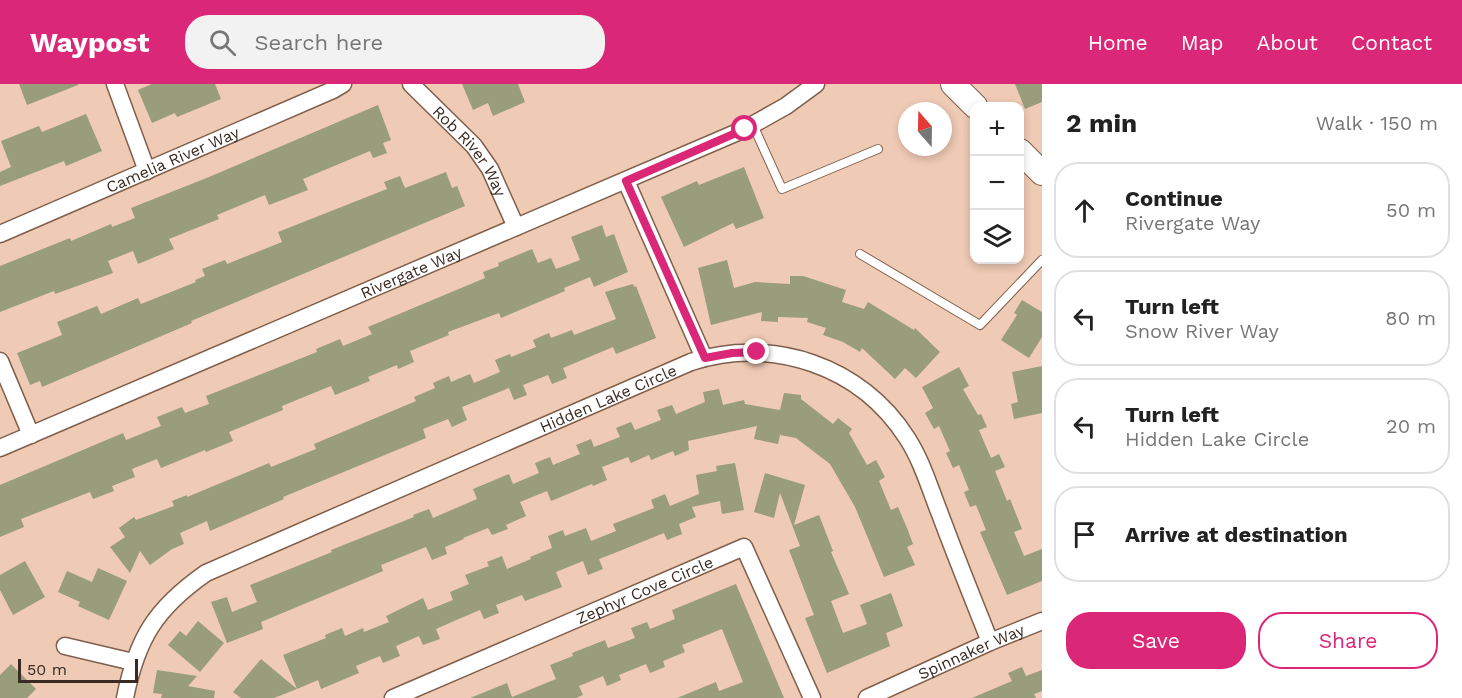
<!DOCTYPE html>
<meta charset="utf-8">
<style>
body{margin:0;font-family:"Work Sans",sans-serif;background:#f2f2f2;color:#222}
.controls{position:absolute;right:18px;top:18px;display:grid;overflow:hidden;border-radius:12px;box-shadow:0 3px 9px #0003}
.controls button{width:54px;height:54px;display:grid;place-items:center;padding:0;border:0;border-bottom:2px solid #e0e0e0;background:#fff;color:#222;font:30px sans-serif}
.compass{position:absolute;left:898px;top:18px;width:54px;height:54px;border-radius:50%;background:#fff;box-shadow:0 3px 9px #0003;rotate:340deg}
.scale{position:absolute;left:18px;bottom:15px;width:120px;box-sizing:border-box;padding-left:6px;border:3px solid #392b23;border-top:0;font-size:16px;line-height:21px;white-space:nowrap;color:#392b23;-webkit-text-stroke:4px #efcab5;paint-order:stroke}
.stop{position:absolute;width:18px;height:18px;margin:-14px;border:4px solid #db2777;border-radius:50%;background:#fff}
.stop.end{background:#db2777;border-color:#fff;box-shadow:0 2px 6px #0008}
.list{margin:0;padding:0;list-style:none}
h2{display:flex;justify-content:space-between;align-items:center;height:78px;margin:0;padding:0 24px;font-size:26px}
h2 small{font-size:20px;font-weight:400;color:#767676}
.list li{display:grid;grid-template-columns:39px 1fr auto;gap:18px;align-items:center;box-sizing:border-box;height:96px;margin:0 12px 12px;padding:0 12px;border:2px solid #e0e0e0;border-radius:24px}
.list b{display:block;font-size:22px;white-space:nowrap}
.list p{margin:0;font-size:20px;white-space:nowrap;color:#767676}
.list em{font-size:20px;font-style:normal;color:#767676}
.actions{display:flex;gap:12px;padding:18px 24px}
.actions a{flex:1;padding:14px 0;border:2px solid #db2777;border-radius:24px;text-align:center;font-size:21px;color:#db2777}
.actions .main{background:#db2777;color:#fff}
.icon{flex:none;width:33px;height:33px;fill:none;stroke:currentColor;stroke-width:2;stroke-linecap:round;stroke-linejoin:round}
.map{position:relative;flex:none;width:1042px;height:614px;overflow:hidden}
header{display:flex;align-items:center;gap:36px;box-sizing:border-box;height:84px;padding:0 30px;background:#db2777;color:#fff}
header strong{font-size:28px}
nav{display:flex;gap:33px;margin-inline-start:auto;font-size:21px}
.search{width:420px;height:54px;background:#f2f2f2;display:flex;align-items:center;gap:15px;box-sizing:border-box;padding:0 21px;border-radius:24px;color:#767676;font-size:22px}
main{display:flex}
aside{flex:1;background:#fff}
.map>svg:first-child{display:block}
.building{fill:#999d79}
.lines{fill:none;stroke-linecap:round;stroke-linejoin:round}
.lane-casing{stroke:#7f5f4b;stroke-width:10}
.street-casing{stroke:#7f5f4b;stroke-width:19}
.secondary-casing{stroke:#7f5f4b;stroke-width:26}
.lane{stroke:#fff;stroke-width:8}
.street{stroke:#fff;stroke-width:16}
.secondary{stroke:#fff;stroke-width:24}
.route{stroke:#db2777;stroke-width:8}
.labels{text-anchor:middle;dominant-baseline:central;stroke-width:4.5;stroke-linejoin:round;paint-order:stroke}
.street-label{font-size:16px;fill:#392b23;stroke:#efcab5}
</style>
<header>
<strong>Waypost</strong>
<div class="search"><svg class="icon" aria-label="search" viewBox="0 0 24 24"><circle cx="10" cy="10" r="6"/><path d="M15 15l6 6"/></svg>Search here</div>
<nav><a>Home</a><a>Map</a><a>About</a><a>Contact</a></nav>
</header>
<main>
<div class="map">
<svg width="1042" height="614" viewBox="0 0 1042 614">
<rect width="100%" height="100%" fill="#efcab5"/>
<path class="building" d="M19,0H78V1L27,21Z
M152,0H215L221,15L177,33L175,29L152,39L138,6Z
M462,0H518L525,18L493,32L488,19L473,26Z
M1015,0H1042V18L1025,25Z
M378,21L391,56L383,59L387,69L373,74L370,67L303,95L308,106L269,121L265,111L217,131L219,135L169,155L174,165L138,180L133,167L108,177L113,189L55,210L54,207L0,228V182L70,154L71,157L111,140L112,143L135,134L131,124L209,93Z
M86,30L102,67L66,82L64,77L0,102V88L11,83L1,57L39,42L42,48Z
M744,83L764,134L736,145L733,139L684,163L661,113L697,97L699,101Z
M446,88L452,104L457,102L465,122L191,237L192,239L42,303L40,297L30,301L17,269L62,251L57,238L97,222L101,230L138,214L141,220L196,198L195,196L205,192L202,185L225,176L227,180L282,158L278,148L387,105L384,98L400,92L405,104Z
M602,141L606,153L614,150L628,188L594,203L590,193L564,204L565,207L501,234L499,229L448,248L449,251L410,267L414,278L398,285L397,281L368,293L370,297L335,311L331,302L282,322L283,326L229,348L233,357L206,368L205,366L161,384L157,375L132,385L135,393L112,402L114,407L93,415L90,408L21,435L24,443L0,453V401L123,349L126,356L161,342L157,333L182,323L185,329L209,320L206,312L317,268L316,265L340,255L343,262L372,250L368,243L485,194L483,188L499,182L498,179L532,165L538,179L551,174L556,185L580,176L571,153Z
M727,176L734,204L755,198L790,200V192H803L846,206L842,218L864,225L868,218L914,246L915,244L940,268L916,294L905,284L895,295L862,264L860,268L843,258L823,251L826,244L807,238L808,234L778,233V238L761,237L762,228L711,241L698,184Z
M633,200L634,203L636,202L656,254L616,270L613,263L563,284L567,294L552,300L548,291L523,301L527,311L514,316L509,304L462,323L467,336L452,343L448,335L423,345L426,354L283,413L284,415L226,440L210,447L207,437L180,449L184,460L172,465L150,481L140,467L130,489L110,463L125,453L119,444L134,433L136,436L174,422L172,417L187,411V413L269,379L271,383L316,365L314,360L416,317L414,313L435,304L433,299L449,292L451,298L470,290L474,299L500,288L495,276L510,270L511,273L536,263L533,256L549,249L551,254L572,246L574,251L616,235L605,208Z
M1022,216L1042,228V253L1029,274L1001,256L1017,231L1014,229Z
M1042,282V329L1014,335L1011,320L1018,318L1012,288Z
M959,283L969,302L963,305L978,331L981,330L987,343L979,346L991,374L999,370L1005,383L995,387L1007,417L1010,415L1022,445L1014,448L1024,472L1042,465V497L1007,511L980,448L986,446L976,421L970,423L964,408L969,406L959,381L953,384L946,369L950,367L939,342L934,345L925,329L933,324L922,303Z
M719,305L723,321L744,316L745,320L780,326L784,309L801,311V315L833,340L838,334L852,345L849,349L867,381L876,376L885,393L879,397L891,426L898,423L907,444L913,460L907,463L915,481L884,493L855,423L830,380L796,354L780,351L778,360L754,355L757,342L688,357L689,366L675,372L673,367L651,376L649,371L631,379L628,373L602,383L607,396L593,402L592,400L551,417L547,407L520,418L526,432L506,441L508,445L492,451L488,444L463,454L464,455L445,463L447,470L432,476L426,463L381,481L383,487L261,538L263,545L227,559L211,518L227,513L232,528L257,518L250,501L332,468L331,466L414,433L413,431L429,425L433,434L477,415L473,405L509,390L513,400L539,389L535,379L550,373L553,381L580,370L576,361L591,355L594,363L620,353L616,344L631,338L635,346L661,336L657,326L672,321L676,330L705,318L703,308Z
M735,379L744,426L722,430L720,417L692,423L696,433L679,440L682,450L667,456L664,449L617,468L599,475L603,485L588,491L583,477L556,488L562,503L525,517L522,511L496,521L499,529L484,535L480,526L454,537L436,545L440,555L423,561L419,552L396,562L400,572L383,579L380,572L356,582L359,589L321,605L318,596L297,605L283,571L326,554L325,551L342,544L345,552L363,544L364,548L389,538L386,532L423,514L428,526L453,516L450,508L469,500L465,491L489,482L487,478L502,472L507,485L531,475L530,473L552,464L548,452L563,446L565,452L586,444L591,457L616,447L613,440L654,424L651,416L665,410L670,422L699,410L696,391L717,387L716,382Z
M765,389L805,401L794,441L819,431L833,467L831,468L849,510L831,517L843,549L867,540L860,521L891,509L903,542L886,549L890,562L827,589L805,534L814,531L789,466L800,462L780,409L774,434L754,428Z
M25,477L45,513L13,531L0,506V491Z
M98,484L127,497L109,536L78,522L80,518L58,508L67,487L92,498Z
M736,500L784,614H677L716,598L719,607L743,598L722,545L682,561L685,568L663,577L665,583L650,589L646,580L619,591L621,596L607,602L603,592L579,602L583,611L576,614H470L507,599L512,613L556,595L550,581L573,572L572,569L605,556L608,564L635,554L631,544L647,538L650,545L675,535L672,526Z
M198,537L224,559L200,588L168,561L180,547L186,552Z
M261,575L297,605L274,614H241L233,608Z
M11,580L36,605L27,614H0V591Z
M1022,583L1026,592L1042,586V607L1034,610L1036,614H972L1012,597L1008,589Z
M157,586L197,592L188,602L215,607L214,614H161L162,610L153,609Z"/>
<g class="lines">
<defs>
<path id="lane" d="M753,41L782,105L878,65
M860,170L980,241L1042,176"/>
<g id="street">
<path d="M115,0L147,87"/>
<path id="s1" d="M411,0L474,62L490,85L516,143"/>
<path d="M626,97L704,274"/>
<path id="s2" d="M0,150L333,6L343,0"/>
<path d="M0,277L31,351"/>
<path id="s3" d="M0,364L745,45L786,22L816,0"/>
<path d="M65,562L133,578"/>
<path id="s4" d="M125,614C137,554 156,524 206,489L691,278C773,252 861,282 907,354C922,377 930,405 940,430C956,473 973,515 990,558"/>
<path id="s5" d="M393,614L744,463L812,614"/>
<path id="s6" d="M867,614L990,558L1042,537"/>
</g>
<path id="secondary" d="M953,0L975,22
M1020,67L1042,89"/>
</defs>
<use href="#lane" class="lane-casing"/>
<use href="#street" class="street-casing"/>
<use href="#secondary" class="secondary-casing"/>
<use href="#lane" class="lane"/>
<use href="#street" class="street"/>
<use href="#secondary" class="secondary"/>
</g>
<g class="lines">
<path class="route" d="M745,45L626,97L705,274L732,269L757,268"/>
</g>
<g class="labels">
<g class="street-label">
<text stroke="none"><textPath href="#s1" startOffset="90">Rob River Way</textPath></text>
<text stroke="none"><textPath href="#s2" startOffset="188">Camelia River Way</textPath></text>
<text stroke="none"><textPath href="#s3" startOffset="447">Rivergate Way</textPath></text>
<text stroke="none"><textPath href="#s4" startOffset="592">Hidden Lake Circle</textPath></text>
<text stroke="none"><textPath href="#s5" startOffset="274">Zephyr Cove Circle</textPath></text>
<text stroke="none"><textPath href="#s6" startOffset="114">Spinnaker Way</textPath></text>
</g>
</g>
</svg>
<div class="controls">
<button>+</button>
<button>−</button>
<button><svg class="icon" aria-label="layers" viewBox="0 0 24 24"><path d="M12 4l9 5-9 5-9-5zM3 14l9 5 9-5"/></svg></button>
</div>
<svg class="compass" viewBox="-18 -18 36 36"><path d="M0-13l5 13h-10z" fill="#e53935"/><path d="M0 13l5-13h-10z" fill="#767676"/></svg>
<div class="scale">50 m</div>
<div class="stop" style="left:745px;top:45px"></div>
<div class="stop end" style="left:757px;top:268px"></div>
</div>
<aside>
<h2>2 min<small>Walk · 150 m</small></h2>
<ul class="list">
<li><svg class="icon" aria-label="ahead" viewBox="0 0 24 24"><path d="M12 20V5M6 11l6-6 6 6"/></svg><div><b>Continue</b><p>Rivergate Way</p></div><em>50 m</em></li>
<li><svg class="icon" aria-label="left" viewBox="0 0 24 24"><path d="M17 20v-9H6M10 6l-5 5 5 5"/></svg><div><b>Turn left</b><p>Snow River Way</p></div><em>80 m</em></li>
<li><svg class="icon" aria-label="left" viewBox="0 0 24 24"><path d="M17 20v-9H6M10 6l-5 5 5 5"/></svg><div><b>Turn left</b><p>Hidden Lake Circle</p></div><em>20 m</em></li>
<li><svg class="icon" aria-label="arrive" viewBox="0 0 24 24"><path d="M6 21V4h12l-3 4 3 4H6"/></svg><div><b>Arrive at destination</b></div></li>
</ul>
<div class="actions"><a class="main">Save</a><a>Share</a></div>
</aside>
</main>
